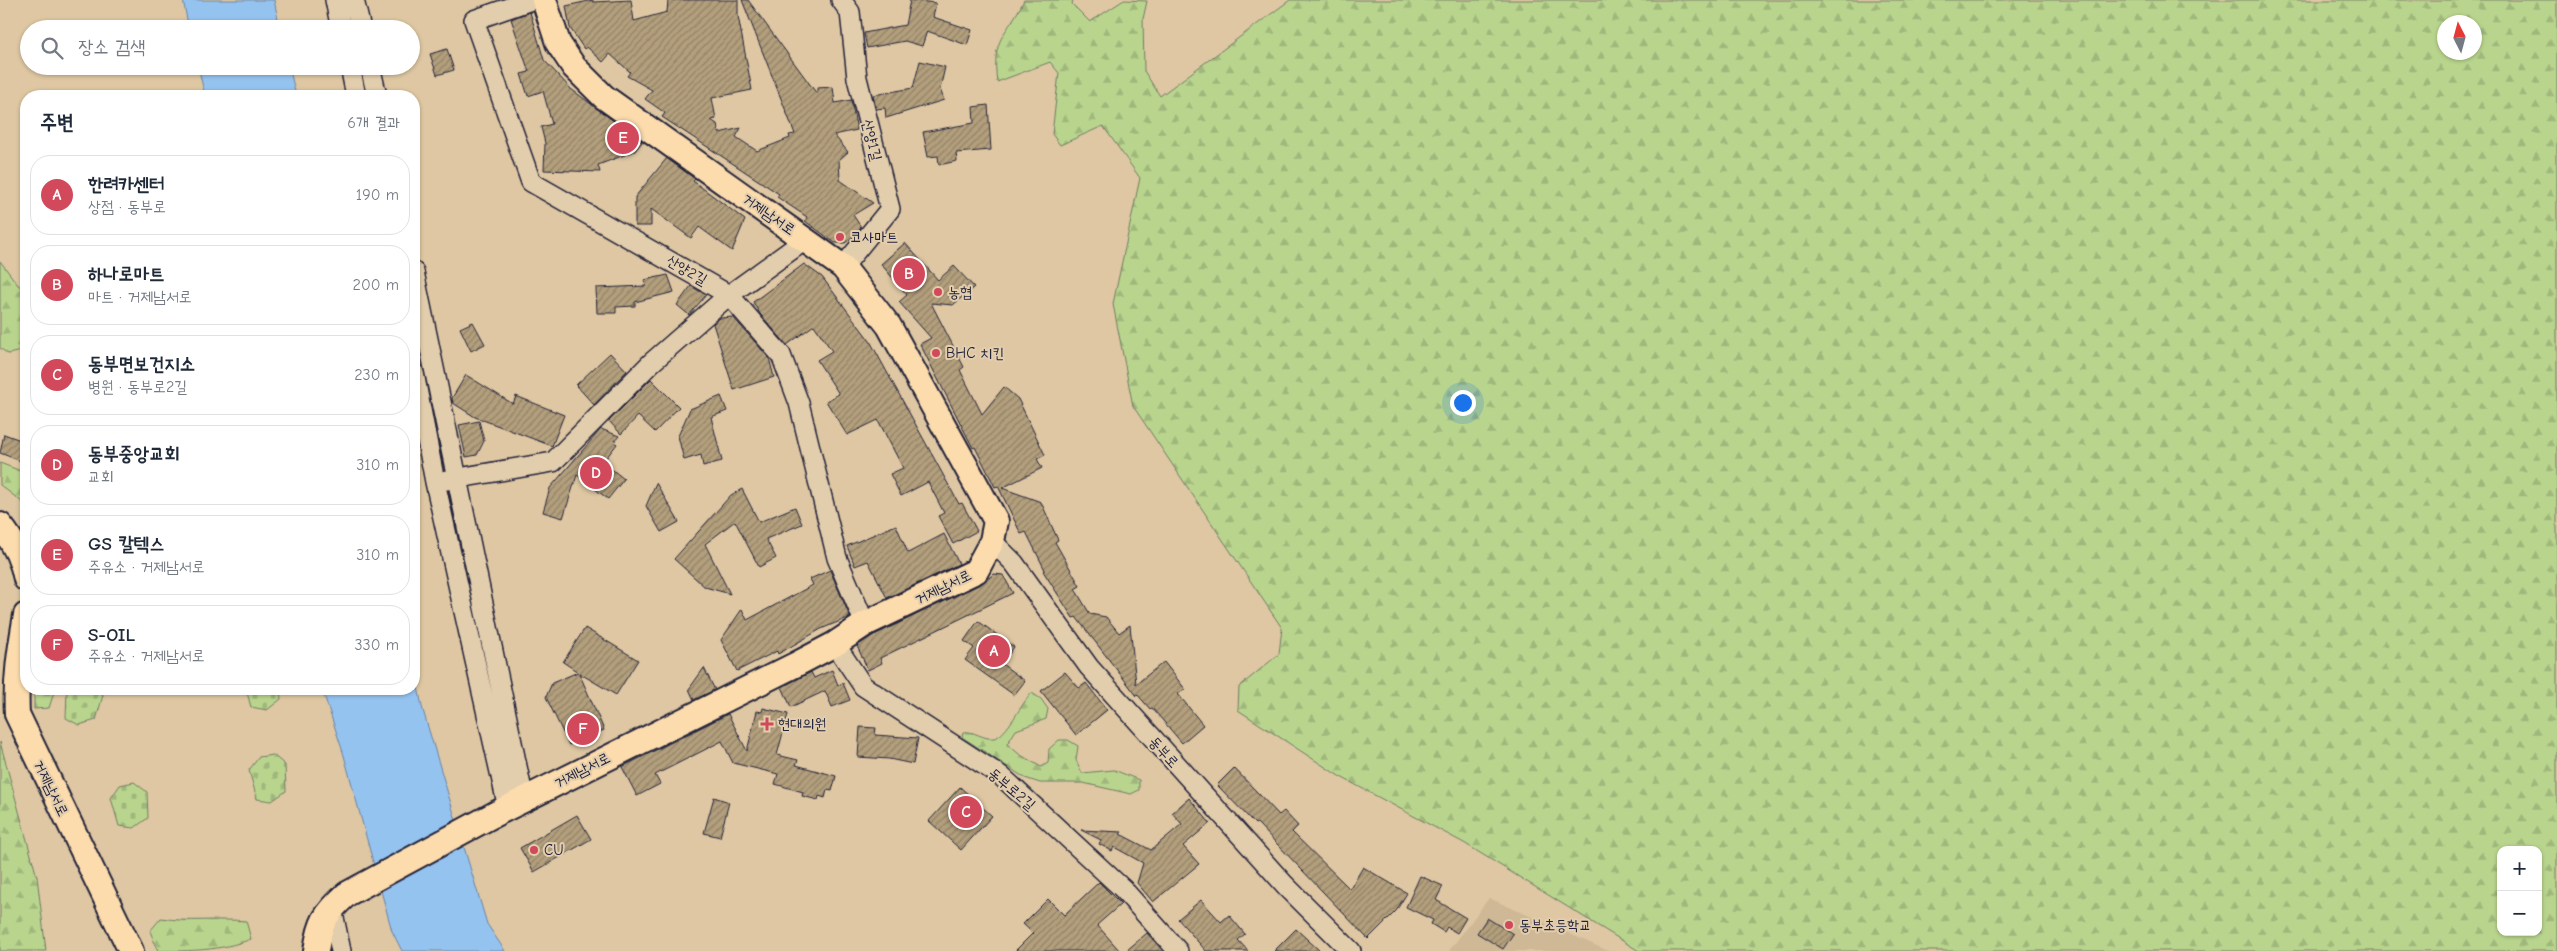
<!DOCTYPE html>
<html lang="ko">
<meta charset="utf-8">
<style>
body{margin:0;font-family:"Comic Neue","Poor Story",sans-serif;background:#f2f2f3;color:#1f2937}
.controls{position:absolute;right:15px;bottom:15px;display:grid;overflow:hidden;border-radius:10px;box-shadow:0 1px 4px #0004}
.controls button{width:45px;height:45px;display:grid;place-items:center;padding:0;border:0;border-bottom:1px solid #e0e1e3;background:#fff;color:#1f2937;font:25px sans-serif}
.compass{position:absolute;left:2437px;top:15px;width:45px;height:45px;border-radius:50%;background:#fff;box-shadow:0 1px 4px #0004;rotate:354deg}
.you{position:absolute;left:1462px;top:402px;width:18px;height:18px;margin:-12px;border:4px solid #fff;border-radius:50%;background:#1a73e8;box-shadow:0 0 0 8px #1a73e833}
.badge{display:grid;place-items:center;width:32px;height:32px;border-radius:50%;background:#d1495b;color:#fff;font-size:16px;font-weight:700}
.pin{position:absolute;translate:-50% -50%;border:2px solid #fff;box-shadow:0 1px 5px #0006}
.list{margin:0;padding:0;list-style:none}
h2{display:flex;justify-content:space-between;align-items:center;height:65px;margin:0;padding:0 20px;font-size:21px}
h2 small{font-size:16px;font-weight:400;color:#747a83}
.list li{display:grid;grid-template-columns:32px 1fr auto;gap:15px;align-items:center;box-sizing:border-box;height:80px;margin:0 10px 10px;padding:0 10px;border:1px solid #e0e1e3;border-radius:20px}
.list b{display:block;font-size:19px;white-space:nowrap}
.list p{margin:0;font-size:16px;white-space:nowrap;color:#747a83}
.list em{font-size:16px;font-style:normal;color:#747a83}
.icon{flex:none;width:28px;height:28px;fill:none;stroke:currentColor;stroke-width:2;stroke-linecap:round;stroke-linejoin:round}
.map{position:relative;flex:none;width:2557px;height:951px;overflow:hidden}
.search{position:absolute;background:#fff;box-shadow:0 1px 4px #0004;left:20px;top:20px;width:400px;height:55px;display:flex;align-items:center;gap:12px;box-sizing:border-box;padding:0 18px;border-radius:28px;color:#747a83;font-size:19px}
.panel{position:absolute;background:#fff;box-shadow:0 1px 4px #0004;left:20px;top:90px;width:400px;height:605px;border-radius:20px}
.map>svg:first-child{display:block}
.built{fill:#ceb895}
.forest{fill:url(#forest-firs);stroke:#6e7c64;fill-rule:evenodd}
.cemetery{fill:url(#cemetery-stones);stroke:#6e7c64}
.water{fill:#95c3ef;stroke:#6783a7}
.building{fill:url(#building-hatch);stroke:#22223b}
.lines{fill:none;stroke-linecap:round;stroke-linejoin:round}
.minor-casing{stroke:#22223b;stroke-width:22}
.major-casing{stroke:#22223b;stroke-width:28}
.minor{stroke:#e2cdac;stroke-width:19}
.major{stroke:#fcdcac;stroke-width:24}
.poi-dot{fill:#d1495b;stroke:#e2cdac;stroke-width:2}
.labels{text-anchor:middle;dominant-baseline:central;stroke-width:4;stroke-linejoin:round;paint-order:stroke}
.street-label{font-size:15px;fill:#22223b;stroke:#e2cdac}
.poi-label{font-size:15px;fill:#22223b;stroke:#e2cdac;text-anchor:start}
</style>
<div class="map">
<svg width="2557" height="951" viewBox="0 0 2557 951">
<defs>
<pattern id="forest-firs" width="22" height="20" patternUnits="userSpaceOnUse" patternTransform="scale(1.25)"><rect width="22" height="20" fill="#b9d58d"/><path d="M5 1l3.5 6h-7zM16 11l3.5 6h-7z" fill="#9fb77b"/></pattern>
<pattern id="cemetery-stones" width="16" height="16" patternUnits="userSpaceOnUse" patternTransform="scale(1.25)"><rect width="16" height="16" fill="#b9d58d"/><path d="M2 7V4a2 2 0 0 1 4 0v3zM10 15v-3a2 2 0 0 1 4 0v3z" fill="#9fb77b"/></pattern>
<pattern id="building-hatch" width="6" height="6" patternUnits="userSpaceOnUse" patternTransform="scale(1.25)"><rect width="6" height="6" fill="#b39f7c"/><path d="M-1 1l2-2M0 6l6-6M5 7l2-2" fill="none" stroke="#918167"/></pattern>
</defs>
<rect width="100%" height="100%" fill="#dec7a2"/>
<filter id="ink" filterUnits="userSpaceOnUse"><feTurbulence type="fractalNoise" baseFrequency=".02" numOctaves="2"/><feDisplacementMap in="SourceGraphic" scale="10" xChannelSelector="R" yChannelSelector="G"/><feConvolveMatrix kernelMatrix="1 2 1 2 8 2 1 2 1" color-interpolation-filters="sRGB"/></filter>
<g filter="url(#ink)">
<path class="built" d="M1489,898L1608,951H1449Z"/>
<path class="forest" d="M1024,0H1073L1072,4L1090,22L1124,0L1147,1L1143,19L1144,71L1160,96L1290,0H2557V951H1639L1464,843L1339,776L1238,710L1239,687L1279,654L1282,628L1133,406L1113,304L1140,178L1103,126L1060,145L1052,134L1059,73L1050,62L997,82C991,36 1007,36 1024,0ZM2444,22H2474V52H2444ZM2501,850H2538V932H2501Z
M0,261L18,285L26,290V350L8,354L0,348Z
M0,463L26,473V505L0,485Z
M34,689H55L49,708L34,709Z
M1032,693L1041,699L1048,709L1046,719L1016,730L1007,744L1019,754L1041,767L1048,763L1049,749L1059,740H1068L1078,746L1076,760L1082,773L1114,770L1139,780V790L1131,794L1083,783H1040L1025,778L962,737L963,732C974,730 983,740 994,738C1007,736 1021,703 1032,693Z
M0,742L37,877L46,951H0Z
M161,918C189,923 217,918 246,921L251,939C220,951 190,951 158,951L150,931Z"/>
<path class="cemetery" d="M67,689H99L103,695L96,720L79,725L66,718Z
M246,689H280L281,699L267,710L251,707Z
M273,755L285,765L286,791L272,801L257,799L249,770L259,757Z
M134,782L147,792L148,818L134,828L119,826L111,798L120,785Z"/>
<path class="water" d="M183,0H274L280,29H189Z
M198,66H289L296,96H205Z
M414,667L422,707L487,924L505,951H402L392,931L343,752L322,689H414Z"/>
<path class="building" d="M593,0V2L631,0L634,21L667,12L668,0H738V16L752,90L712,98L716,119L711,120L717,124L719,133L741,128L736,137L757,151L790,138L789,135L795,134L742,0H748L817,94V88L833,87L835,103L851,100L857,130L834,135L848,152L839,160L840,180L873,203L853,215L861,227L852,238L845,243H835L805,221L807,217L777,197L779,194L662,117L665,113L645,99L652,90L627,76L630,72L610,54L603,62L587,47L584,49L570,28L566,6Z
M910,0L936,3L933,17L972,30L967,45L927,31L922,46L905,41L867,48L864,33L905,25Z
M530,12L544,60L571,89L642,142L635,151L598,165L600,172L544,170L545,143L541,127L552,124L543,91L528,96L521,74L529,72L511,19Z
M447,49L454,70L437,75L430,54Z
M920,61L945,67L940,89L944,100L886,118L885,108L876,109L873,95L913,88Z
M988,105L991,150L956,153L957,161L939,165L938,156L928,157L923,132L974,123L973,107Z
M667,158L695,179L693,181L745,220L732,251L699,227L691,238L651,209V226H635V197Z
M905,243L938,280L954,266L974,287L953,305L931,303L964,367L960,370L982,414L1004,387L1018,399L1045,455L1037,459L1042,468L1002,488L1041,502L1058,540L1055,542L1080,586L1075,589L1090,614L1106,617L1119,633L1130,625L1136,684L1164,662L1185,689L1178,694L1203,725L1182,743L1152,708L1150,709L1137,694V696L1076,617L1073,618L1043,571L1045,570L1026,532L1021,534L998,486L995,487L975,447L973,448L920,344L931,338L899,302L907,295L881,264Z
M804,264L822,277L870,341L959,504L962,503L977,531L953,544L938,516L944,513L928,482L901,496L890,474L903,468L878,420L847,435L826,401L839,394L817,360L832,351L814,325L787,345L760,314L753,302Z
M668,275L674,292L635,302V306L616,307V313H597L596,288L646,286L644,280Z
M691,286L706,295L689,315L677,305Z
M733,317L769,358L774,377L734,390L713,324L720,318Z
M473,322L485,344L471,351L460,328Z
M610,353L627,371L594,405L576,385Z
M466,375L513,404L516,396L564,415L552,446L475,417L453,403L452,398Z
M651,379L679,407L655,432L638,416L621,434L609,421Z
M721,396L727,411L711,417L722,461L703,466L701,455L684,460L678,436L690,409Z
M479,421L484,441L477,455L466,457L459,425Z
M601,429L619,436L614,442L617,444L603,462L624,479L608,499L577,475L563,518L543,512L550,488Z
M4,434L26,442V463L0,453Z
M656,483L679,522L661,532L646,506Z
M742,489L759,522L795,507L802,524L766,539L776,558L759,567L735,521L705,544L730,594L705,587L674,559L731,495Z
M896,525L908,553L944,534L959,564L887,598L868,561L855,566L847,546Z
M830,570L850,617L821,629L778,654L777,651L737,671L721,640L742,609L747,620L813,585L810,579Z
M994,574L1003,575L1013,593L880,658L882,663L868,670L857,646L872,636L982,583Z
M978,621L1014,647L1002,664L1025,681L1014,695L965,660L974,648L964,641Z
M585,628L638,660L616,695L579,673L604,730L569,745L546,697L552,683L578,672L563,662Z
M704,668L715,690L694,700L689,689Z
M832,670L838,685L843,683L850,700L832,707L825,691L791,707L782,687L811,672L814,678Z
M1065,672L1079,688L1086,683L1107,710L1076,735L1041,691Z
M763,708L788,714L777,755L798,760L796,765L836,776L832,791L827,790L825,798L819,796L818,800L802,796L803,792L775,784L778,774L733,763L722,741L655,775L660,784L637,796L622,767L728,714L747,751L757,711L762,712Z
M860,727L876,728L875,735L918,738L913,764L889,759L858,757Z
M1234,768L1279,815L1284,811L1298,826L1292,832L1350,889L1363,867L1407,893L1396,911L1368,939L1257,823L1255,824L1217,785Z
M960,787L992,816L961,850L929,821Z
M714,797L729,802L720,837L704,833Z
M1189,798L1210,823L1183,846L1199,864L1153,902L1137,883L1143,863L1114,847L1112,851L1099,844L1101,840L1081,830L1122,832L1120,834L1151,850L1182,824L1172,813Z
M577,815L591,839L534,872L520,848Z
M1420,876L1443,886L1436,900L1466,918L1457,933L1447,927L1444,932L1431,924L1433,920L1406,907Z
M1099,882L1121,904L1097,925L1120,951H1015L1033,933L1023,924L1048,899L1064,915Z
M1201,900L1221,922L1229,915L1245,934L1238,940L1248,951H1206L1178,919Z
M1487,918L1513,934L1503,949L1477,933Z
M1296,929L1320,951H1274Z
M1147,933L1163,951H1126Z"/>
<g class="lines">
<defs>
<path id="minor" d="M335,0L341,29
M354,0L361,29
M531,0L474,20L531,182L729,295L781,355L799,403L837,558L865,624
M841,0L850,12L857,78L890,209L843,267
M350,66L356,96
M370,66L377,96
M414,272L524,800
M414,373L435,482L508,808
M435,482L553,462L651,363L729,295L805,240
M992,541L1014,563L1089,667L1285,885L1351,951
M835,644L863,686L1001,776L1123,889L1178,951
M332,908L341,951"/>
<path id="major" d="M0,525C14,542 22,558 26,579
M26,615C20,649 15,680 17,714L131,951
M316,951C320,922 325,914 347,894L495,814L795,665L835,644L865,624L976,571L992,541L996,521L889,326L843,267L604,97L574,67L558,43L544,0"/>
</defs>
<use href="#minor" class="minor-casing"/>
<use href="#major" class="major-casing"/>
<use href="#minor" class="minor"/>
<use href="#major" class="major"/>
</g>
</g>
<g class="poi-dot">
<circle cx="840" cy="237" r="5"/>
<circle cx="938" cy="292" r="5"/>
<circle cx="936" cy="353" r="5"/>
<path d="M764.5 716.5h5v5h5v5h-5v5h-5v-5h-5v-5h5z"/>
<circle cx="534" cy="850" r="5"/>
<circle cx="1509" cy="925" r="5"/>
</g>
<g class="labels">
<g class="street-label">
<text transform="translate(872 140) rotate(76)">산양1길</text>
<text transform="translate(769 214) rotate(35)">거제남서로</text>
<text transform="translate(687 270) rotate(30)">산양2길</text>
<text transform="translate(943 587) rotate(-26)">거제남서로</text>
<text transform="translate(1164 752) rotate(48)">동부로</text>
<text transform="translate(582 770) rotate(-27)">거제남서로</text>
<text transform="translate(51 788) rotate(64)">거제남서로</text>
<text transform="translate(1012 789) rotate(40)">동부로2길</text>
</g>
<g class="poi-label">
<text x="850" y="237">코사마트</text>
<text x="948" y="292">농협</text>
<text x="946" y="353">BHC 치킨</text>
<text x="778" y="724">현대의원</text>
<text x="544" y="850">CU</text>
<text x="1519" y="925">동부초등학교</text>
</g>
</g>
</svg>
<div class="controls">
<button>+</button>
<button>−</button>
</div>
<svg class="compass" viewBox="-18 -18 36 36"><path d="M0-13l5 13h-10z" fill="#e53935"/><path d="M0 13l5-13h-10z" fill="#747a83"/></svg>
<div class="you"></div>
<div class="pin badge" style="left:994px;top:651px">A</div>
<div class="pin badge" style="left:909px;top:274px">B</div>
<div class="pin badge" style="left:966px;top:812px">C</div>
<div class="pin badge" style="left:596px;top:473px">D</div>
<div class="pin badge" style="left:623px;top:138px">E</div>
<div class="pin badge" style="left:583px;top:729px">F</div>
<div class="search"><svg class="icon" aria-label="search" viewBox="0 0 24 24"><circle cx="10" cy="10" r="6"/><path d="M15 15l6 6"/></svg>장소 검색</div>
<section class="panel">
<h2>주변<small>6개 결과</small></h2>
<ul class="list">
<li><span class="badge">A</span><div><b>한려카센터</b><p>상점 · 동부로</p></div><em>190 m</em></li>
<li><span class="badge">B</span><div><b>하나로마트</b><p>마트 · 거제남서로</p></div><em>200 m</em></li>
<li><span class="badge">C</span><div><b>동부면보건지소</b><p>병원 · 동부로2길</p></div><em>230 m</em></li>
<li><span class="badge">D</span><div><b>동부중앙교회</b><p>교회</p></div><em>310 m</em></li>
<li><span class="badge">E</span><div><b>GS 칼텍스</b><p>주유소 · 거제남서로</p></div><em>310 m</em></li>
<li><span class="badge">F</span><div><b>S-OIL</b><p>주유소 · 거제남서로</p></div><em>330 m</em></li>
</ul>
</section>
</div>
